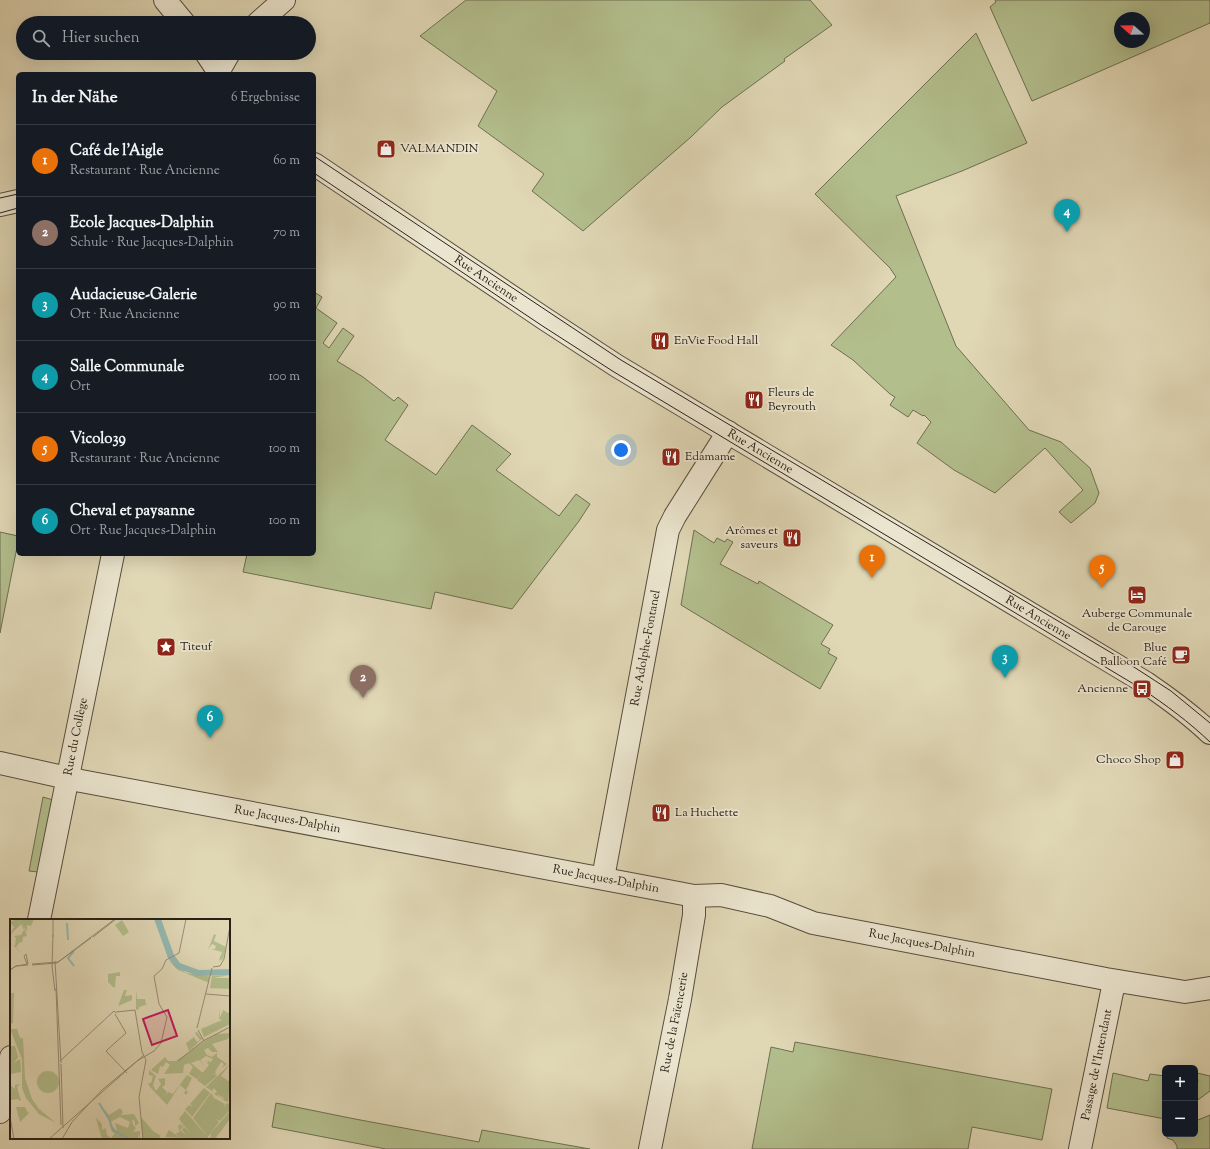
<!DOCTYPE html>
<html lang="de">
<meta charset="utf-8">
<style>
body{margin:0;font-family:"Sorts Mill Goudy",serif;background:#20242c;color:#f1f3f6}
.controls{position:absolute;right:12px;bottom:12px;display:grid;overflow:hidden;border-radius:6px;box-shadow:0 4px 16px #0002}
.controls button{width:36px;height:36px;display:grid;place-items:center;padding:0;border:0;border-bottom:1px solid #363941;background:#171b24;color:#f1f3f6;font:20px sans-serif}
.compass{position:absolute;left:1114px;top:12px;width:36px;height:36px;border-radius:50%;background:#171b24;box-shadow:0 4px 16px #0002;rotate:290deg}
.you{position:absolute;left:621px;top:450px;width:14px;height:14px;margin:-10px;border:3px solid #fff;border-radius:50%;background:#1a73e8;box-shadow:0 0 0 6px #1a73e833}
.badge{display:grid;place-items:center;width:26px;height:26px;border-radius:50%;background:#c59692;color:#fff;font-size:13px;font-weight:700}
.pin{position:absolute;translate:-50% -33px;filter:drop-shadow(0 1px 2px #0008)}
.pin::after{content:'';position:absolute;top:21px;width:14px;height:12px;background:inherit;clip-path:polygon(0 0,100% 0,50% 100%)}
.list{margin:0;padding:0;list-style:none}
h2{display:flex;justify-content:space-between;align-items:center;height:52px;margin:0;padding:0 16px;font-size:17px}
h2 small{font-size:13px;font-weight:400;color:#9ea1a6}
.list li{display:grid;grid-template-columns:26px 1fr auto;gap:12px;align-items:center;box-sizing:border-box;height:72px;padding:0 16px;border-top:1px solid #363941}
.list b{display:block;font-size:15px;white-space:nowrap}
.list p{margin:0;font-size:13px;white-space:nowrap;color:#9ea1a6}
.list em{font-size:13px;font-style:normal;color:#9ea1a6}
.icon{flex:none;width:22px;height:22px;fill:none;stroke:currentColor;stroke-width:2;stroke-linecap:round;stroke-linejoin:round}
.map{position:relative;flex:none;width:1210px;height:1149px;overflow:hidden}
.search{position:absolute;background:#171b24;box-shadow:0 4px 16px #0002;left:16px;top:16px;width:300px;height:44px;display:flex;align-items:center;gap:10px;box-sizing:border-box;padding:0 14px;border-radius:22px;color:#9ea1a6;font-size:15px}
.panel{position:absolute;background:#171b24;box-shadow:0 4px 16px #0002;left:16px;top:72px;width:300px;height:484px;border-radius:6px}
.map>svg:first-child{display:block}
.green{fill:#b3be8d;stroke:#6e6f52;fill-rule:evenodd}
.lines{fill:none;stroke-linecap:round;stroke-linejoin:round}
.pedestrian-casing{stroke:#574e3e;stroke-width:24}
.minor-casing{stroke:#574e3e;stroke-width:24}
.pedestrian{stroke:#ebe5cf;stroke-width:22}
.minor{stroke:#ebe5cf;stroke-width:22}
.tram{stroke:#292017;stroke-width:1}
.labels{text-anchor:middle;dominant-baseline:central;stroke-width:3.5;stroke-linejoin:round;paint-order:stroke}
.poi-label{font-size:12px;fill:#292017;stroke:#ebe5cf;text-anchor:start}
.street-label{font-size:12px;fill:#292017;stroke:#ebe5cf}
.inset-river{fill:none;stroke:#94b9b2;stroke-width:2}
.inset-road{fill:none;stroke:#978e76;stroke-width:1}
.view{fill:#c2185b;fill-opacity:0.15;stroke:#c2185b;stroke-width:2}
.inset-edge{fill:none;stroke:#292017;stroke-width:2}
</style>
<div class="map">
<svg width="1210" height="1149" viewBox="0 0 1210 1149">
<rect width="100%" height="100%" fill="#e0d7b5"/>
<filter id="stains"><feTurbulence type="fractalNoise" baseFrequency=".005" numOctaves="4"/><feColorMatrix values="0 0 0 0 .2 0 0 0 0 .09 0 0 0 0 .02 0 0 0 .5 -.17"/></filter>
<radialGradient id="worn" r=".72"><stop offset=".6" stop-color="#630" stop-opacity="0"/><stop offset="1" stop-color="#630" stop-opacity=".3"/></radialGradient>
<path class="green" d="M466,0H810L832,25L784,59L785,61L722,107L691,137L583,231L532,191L544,174L478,126L497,91L420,36Z
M995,0H1210V23L1032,101L990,7L996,2ZM1120,18H1144V42H1120Z
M976,33L1027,143L962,171L896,196L956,346L1029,430L1061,442L1090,468L1099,493L1095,503L1071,523L1059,512L1083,490L1045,448L995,493L954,470L917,443L931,422L924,415L923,416L913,410L908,417L890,405L895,397L890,394L853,360L831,345L896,277L890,268L815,194Z
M314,292L322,297L316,308L337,323L323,343L329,348L343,328L354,336L337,361L363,377L394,401L398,397L408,405L385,440L436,475L472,425L511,454L496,470L559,516L576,494L590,504L579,521L512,609L435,592L431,609L243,572L247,554H314Z
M694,530L714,543L717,538L725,542L727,539L733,542L720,564L758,584L759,581L833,625L821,644L830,649L828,653L837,658L820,689L681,605Z
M0,532L18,536V542L0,633Z
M43,797L53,800L38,872L29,871Z
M795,1042L1052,1089L1042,1140L972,1127L968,1149H752L771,1047L793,1052Z
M1113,1073L1148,1081L1150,1074L1165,1076V1119L1107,1108Z
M1197,1073L1210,1076V1091L1195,1102V1082H1198Z
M276,1103L355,1119L479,1142L482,1130L590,1149H386L272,1127Z
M1195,1113L1198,1120L1210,1115V1149H1177V1146L1173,1140L1167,1138L1168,1134H1195Z"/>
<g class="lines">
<defs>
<g id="pedestrian">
<path id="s1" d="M1080,1149L1112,992L1116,981"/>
</g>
<g id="minor">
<path d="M165,0L184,23"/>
<path d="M258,23L284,0"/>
<path d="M206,53L218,71"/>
<path d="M217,74L229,53"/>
<path id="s2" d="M314,164L545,319L617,366L1146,683C1168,698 1190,714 1210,733"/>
<path d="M0,205L18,201"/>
<path id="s3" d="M0,763L81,781L668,891L694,896L721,895L770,906L813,923L1106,979L1185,992L1210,988"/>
<path id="s4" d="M603,878L668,530L675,516L728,432"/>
<path id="s5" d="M39,920L113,554"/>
<path d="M0,1112L11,1057"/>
<path id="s6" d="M650,1149L680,999L694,915V896"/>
</g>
</defs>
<use href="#pedestrian" class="pedestrian-casing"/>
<use href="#minor" class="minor-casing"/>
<use href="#pedestrian" class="pedestrian"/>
<use href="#minor" class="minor"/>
<path class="tram" d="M314,156L621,360L1120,658L1171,691L1210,723
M314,173L541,325L614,372L1142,689C1166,705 1189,722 1210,742
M0,198L18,194
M0,213L18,208"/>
</g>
<defs>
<symbol id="shop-square" viewBox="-11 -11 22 22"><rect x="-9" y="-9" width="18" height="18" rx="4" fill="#8f2418" stroke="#ebe5cf"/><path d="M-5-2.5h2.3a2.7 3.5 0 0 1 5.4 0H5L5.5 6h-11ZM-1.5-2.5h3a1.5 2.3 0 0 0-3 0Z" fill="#fff"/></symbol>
<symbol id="restaurant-square" viewBox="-11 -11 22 22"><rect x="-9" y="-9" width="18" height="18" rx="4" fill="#8f2418" stroke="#ebe5cf"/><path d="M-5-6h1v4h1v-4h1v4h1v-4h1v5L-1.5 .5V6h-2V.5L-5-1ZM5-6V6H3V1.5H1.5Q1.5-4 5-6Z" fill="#fff"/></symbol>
<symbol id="hotel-square" viewBox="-11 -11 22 22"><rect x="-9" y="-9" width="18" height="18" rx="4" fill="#8f2418" stroke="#ebe5cf"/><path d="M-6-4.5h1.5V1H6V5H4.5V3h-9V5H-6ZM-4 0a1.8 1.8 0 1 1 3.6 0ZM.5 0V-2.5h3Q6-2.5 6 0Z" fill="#fff"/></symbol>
<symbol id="sight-square" viewBox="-11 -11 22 22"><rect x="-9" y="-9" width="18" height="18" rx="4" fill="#8f2418" stroke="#ebe5cf"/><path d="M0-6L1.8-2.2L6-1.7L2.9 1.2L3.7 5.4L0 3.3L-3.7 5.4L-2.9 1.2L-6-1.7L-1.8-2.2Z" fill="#fff"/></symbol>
<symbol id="cafe-square" viewBox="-11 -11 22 22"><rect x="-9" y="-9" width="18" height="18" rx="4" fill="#8f2418" stroke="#ebe5cf"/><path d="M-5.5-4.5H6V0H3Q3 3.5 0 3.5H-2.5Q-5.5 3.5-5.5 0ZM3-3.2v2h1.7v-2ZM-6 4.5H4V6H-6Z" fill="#fff"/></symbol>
<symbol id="bus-square" viewBox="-11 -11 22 22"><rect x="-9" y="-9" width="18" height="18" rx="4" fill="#8f2418" stroke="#ebe5cf"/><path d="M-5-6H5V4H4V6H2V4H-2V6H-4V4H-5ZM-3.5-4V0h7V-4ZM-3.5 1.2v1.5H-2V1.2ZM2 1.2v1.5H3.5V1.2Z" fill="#fff"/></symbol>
</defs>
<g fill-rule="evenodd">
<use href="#shop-square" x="375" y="138" width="22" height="22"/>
<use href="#restaurant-square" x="649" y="330" width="22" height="22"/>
<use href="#restaurant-square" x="743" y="389" width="22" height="22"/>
<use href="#restaurant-square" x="660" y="446" width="22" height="22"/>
<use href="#restaurant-square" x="781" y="527" width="22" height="22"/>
<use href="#hotel-square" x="1126" y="584" width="22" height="22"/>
<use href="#sight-square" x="155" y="636" width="22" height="22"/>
<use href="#cafe-square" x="1170" y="644" width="22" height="22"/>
<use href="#bus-square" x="1131" y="678" width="22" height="22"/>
<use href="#shop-square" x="1164" y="749" width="22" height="22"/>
<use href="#restaurant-square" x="650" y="802" width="22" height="22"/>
</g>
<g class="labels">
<g class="poi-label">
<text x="400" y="149">VALMANDIN</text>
<text x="674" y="341">EnVie Food Hall</text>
<text x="768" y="393">Fleurs de<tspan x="768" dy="14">Beyrouth</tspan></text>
<text x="685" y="457">Edamame</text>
<text x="778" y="531" text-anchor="end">Arômes et<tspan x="778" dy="14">saveurs</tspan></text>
<text x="1137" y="614" text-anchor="middle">Auberge Communale<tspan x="1137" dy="14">de Carouge</tspan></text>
<text x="180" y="647">Titeuf</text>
<text x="1167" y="648" text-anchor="end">Blue<tspan x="1167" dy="14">Balloon Café</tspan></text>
<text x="1128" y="689" text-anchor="end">Ancienne</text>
<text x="1161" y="760" text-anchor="end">Choco Shop</text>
<text x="675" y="813">La Huchette</text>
</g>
<g class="street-label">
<text stroke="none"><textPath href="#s2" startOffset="207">Rue Ancienne</textPath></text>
<text stroke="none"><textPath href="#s2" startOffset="531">Rue Ancienne</textPath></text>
<text stroke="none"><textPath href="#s2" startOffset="855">Rue Ancienne</textPath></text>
<text stroke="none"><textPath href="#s4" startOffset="234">Rue Adolphe-Fontanel</textPath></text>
<text stroke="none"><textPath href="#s5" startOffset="187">Rue du Collège</textPath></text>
<text stroke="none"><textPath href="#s3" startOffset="293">Rue Jacques-Dalphin</textPath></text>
<text stroke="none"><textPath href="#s3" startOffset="617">Rue Jacques-Dalphin</textPath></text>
<text stroke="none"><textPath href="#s3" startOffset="941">Rue Jacques-Dalphin</textPath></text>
<text stroke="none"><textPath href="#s6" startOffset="129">Rue de la Faïencerie</textPath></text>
<text stroke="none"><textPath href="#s1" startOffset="86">Passage de l'Intendant</textPath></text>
</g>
</g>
<g transform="translate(10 919)">
<rect width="220" height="220" fill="#e0d7b5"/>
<path d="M0,0H24L21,7L17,6V13L13,6L17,17L13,18L12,24L10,23L6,28L11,34L1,24L5,27L6,19L4,17L11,16L14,11L11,5L0,16L4,8L0,3L4,1ZM112,1L119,13L113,17L105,6ZM204,15L206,16L204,22L216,28L213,40L210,41L212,43L209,41L212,33L201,30H205L206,27L202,25L198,31ZM158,41L176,54L199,57V64L168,51ZM110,53V57H106L105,68L107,69L103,68L98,63V55ZM220,56L203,59H220V70L200,69L202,57ZM114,71H117L115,77L122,76V81L108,87ZM126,71L127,80H135L136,85H138L129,88V90L126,91ZM0,74H4L3,104L0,105ZM210,89V99L213,91L218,94L220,92V105L194,118L191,110L212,101L209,100ZM0,110H7L10,119H13L15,159L22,180L29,190L46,204L29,195L16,179L12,169V140ZM187,113L192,120L179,132L176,124L184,118L187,123L190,121L185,114ZM220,114L218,120L202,125L208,133H202L198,129L194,131L197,136L202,138L207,134V138L217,145L212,149L214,145L211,143L205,153L207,156L201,154L207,157L195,167L187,161L199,146L195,143L199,145L197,142L201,143L203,140L196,137L190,141L196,149L189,141L181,144L193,154L187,160L179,155L183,148L179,144L174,146L173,154L150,155H154L160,146L156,143L153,148L150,147L148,155L141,151L155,138L158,142H166L193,123L207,115ZM0,127H5L8,138L4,144L10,140L11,153L0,155ZM220,145L211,157L220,163L218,183L213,181L214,178L211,180L212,177L208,178L210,175L207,177L204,175L207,173L204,169L202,172L196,168ZM139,151L146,157L143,166L146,172L151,165L148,160L155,159V166L152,168L157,173L155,178L158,173L163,175L177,156L182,159L176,171L178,173L176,176L174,174L176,171L170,166L157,186L140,168L138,164H141L143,157L139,156ZM27 163a11 11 0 1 1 22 0a11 11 0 1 1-22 0ZM10,165L7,168L11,182L7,180L1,181L0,166L5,170V166ZM194,169L200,174L182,198L175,190L179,186L183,188L180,185ZM201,174L204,179L215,185L213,189L217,184L220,186V191L210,202L206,200L209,203L198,218L183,199ZM6,188H15L18,194L20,193L10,203ZM92,188L99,196L110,189L113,193L111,196L124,195L129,204L125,207V202L122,201L123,206L126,209L123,213L130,212V220L128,215V220H92L86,199L92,205V211L96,209L97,216L101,219L105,214L102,213L99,204L107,212L105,204L118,209L120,203L110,198L100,203ZM175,192L198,218V220L155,218L159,211L168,217L166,214L170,213L168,207L172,204L170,208L173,206L174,207L170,211L177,217L172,211L174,208L181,215L169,200ZM220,192V200L205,220H200L201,214ZM131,198L143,212L151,217L148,220H133Z" fill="#b3be8d"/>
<path d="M144,0H151L164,36L170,44L189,51L220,50V56L188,57L166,49L158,39Z" fill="#94b9b2"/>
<path class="inset-river" d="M57,4L58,21M64,32L58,39L64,47M89,184L99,200L103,211L119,220"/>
<path class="inset-road" d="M43,16L42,47L45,72M43,18V0M83,18L106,0M45,42L51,144M17,45L14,37L16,35L18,45M22,45L48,43L105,0M22,46L47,44L81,19M203,48L210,47L214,40L220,7M0,51L6,47L18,46M0,51L6,47L18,45M46,69L51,206M196,75L220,77M106,93L125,91L132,133L136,141L129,178L133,220M105,95L116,114L96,132L117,154M187,109L202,49M188,111L194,122M50,142L104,92L106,94M168,142L193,122L220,108M51,145L53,209M0,198L4,220M39,220L134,136M52,220L62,203L92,171L127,142L144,132L151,124L157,98L149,85L144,57L152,50L156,41L169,34L176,0"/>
<path class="view" d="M158,91L167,117L142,126L133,100Z"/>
<rect width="220" height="220" class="inset-edge"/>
</g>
<rect width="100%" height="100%" filter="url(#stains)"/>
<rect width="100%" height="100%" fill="url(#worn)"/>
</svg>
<div class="controls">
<button>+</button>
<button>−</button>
</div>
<svg class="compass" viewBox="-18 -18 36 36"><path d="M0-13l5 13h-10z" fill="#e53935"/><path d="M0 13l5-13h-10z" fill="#9ea1a6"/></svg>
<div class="you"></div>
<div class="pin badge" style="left:872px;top:578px;background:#e8710a">1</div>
<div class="pin badge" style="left:363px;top:698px;background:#8d6e63">2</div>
<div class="pin badge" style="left:1005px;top:678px;background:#0f9aa8">3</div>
<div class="pin badge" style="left:1067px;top:232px;background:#0f9aa8">4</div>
<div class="pin badge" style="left:1102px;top:588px;background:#e8710a">5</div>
<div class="pin badge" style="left:210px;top:738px;background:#0f9aa8">6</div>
<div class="search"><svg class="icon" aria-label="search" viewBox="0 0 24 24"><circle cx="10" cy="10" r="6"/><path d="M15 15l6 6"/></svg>Hier suchen</div>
<section class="panel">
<h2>In der Nähe<small>6 Ergebnisse</small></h2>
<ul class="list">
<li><span class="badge" style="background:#e8710a">1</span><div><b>Café de l'Aigle</b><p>Restaurant · Rue Ancienne</p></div><em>60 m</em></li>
<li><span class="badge" style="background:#8d6e63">2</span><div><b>Ecole Jacques-Dalphin</b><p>Schule · Rue Jacques-Dalphin</p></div><em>70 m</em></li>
<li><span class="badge" style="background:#0f9aa8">3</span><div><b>Audacieuse-Galerie</b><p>Ort · Rue Ancienne</p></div><em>90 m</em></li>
<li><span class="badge" style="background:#0f9aa8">4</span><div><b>Salle Communale</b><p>Ort</p></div><em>100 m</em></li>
<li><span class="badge" style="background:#e8710a">5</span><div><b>Vicolo39</b><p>Restaurant · Rue Ancienne</p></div><em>100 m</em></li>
<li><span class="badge" style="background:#0f9aa8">6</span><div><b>Cheval et paysanne</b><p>Ort · Rue Jacques-Dalphin</p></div><em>100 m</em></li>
</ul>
</section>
</div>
